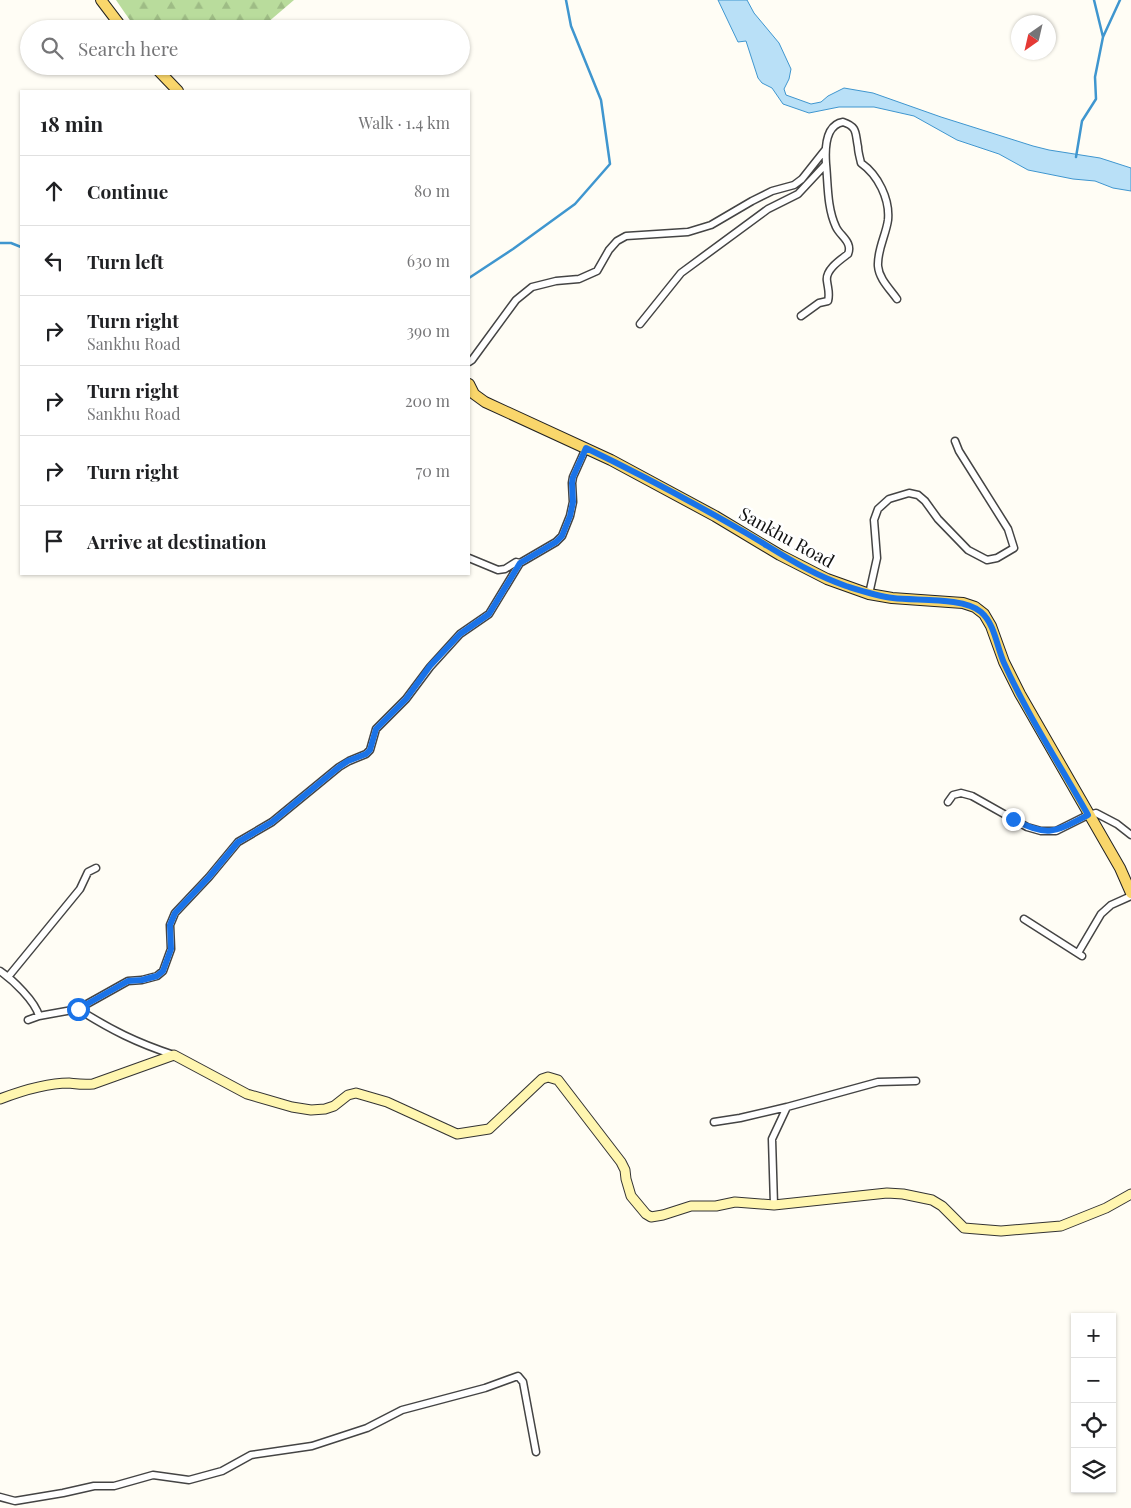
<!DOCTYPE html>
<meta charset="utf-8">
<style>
body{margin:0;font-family:"Playfair Display",serif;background:#f2f2f2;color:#202124}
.controls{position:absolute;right:15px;bottom:15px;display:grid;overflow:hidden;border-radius:0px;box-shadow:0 1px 4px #0004}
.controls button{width:45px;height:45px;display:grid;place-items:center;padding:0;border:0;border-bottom:1px solid #e0e0e0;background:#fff;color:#202124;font:25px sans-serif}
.compass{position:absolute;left:1011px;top:15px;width:45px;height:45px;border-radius:50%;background:#fff;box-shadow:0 1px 4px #0004;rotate:214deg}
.stop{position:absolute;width:15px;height:15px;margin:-11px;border:4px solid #1a73e8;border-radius:50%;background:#fff}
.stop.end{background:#1a73e8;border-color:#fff;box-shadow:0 1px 5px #0008}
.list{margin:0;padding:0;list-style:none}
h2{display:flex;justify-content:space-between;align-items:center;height:65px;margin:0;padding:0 20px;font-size:21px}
h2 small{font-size:16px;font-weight:400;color:#757577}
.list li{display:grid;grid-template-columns:32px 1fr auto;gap:15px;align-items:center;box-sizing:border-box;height:70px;padding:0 20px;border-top:1px solid #e0e0e0}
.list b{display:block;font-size:19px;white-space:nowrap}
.list p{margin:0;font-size:16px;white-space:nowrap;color:#757577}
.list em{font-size:16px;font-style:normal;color:#757577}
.icon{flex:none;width:28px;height:28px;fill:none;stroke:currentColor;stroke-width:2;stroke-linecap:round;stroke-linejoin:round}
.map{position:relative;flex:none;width:1131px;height:1508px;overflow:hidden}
.search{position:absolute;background:#fff;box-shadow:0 1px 4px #0004;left:20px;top:20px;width:450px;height:55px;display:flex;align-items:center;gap:12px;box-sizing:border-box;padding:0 18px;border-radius:28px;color:#757577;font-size:19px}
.panel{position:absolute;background:#fff;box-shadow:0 1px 4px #0004;left:20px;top:90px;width:450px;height:485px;border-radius:0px}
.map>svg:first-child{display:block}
.forest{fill:url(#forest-firs)}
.water{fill:#b9e0f7;stroke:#3f96cf}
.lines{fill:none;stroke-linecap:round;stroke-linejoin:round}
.stream{stroke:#3f96cf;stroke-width:2.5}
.street-casing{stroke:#444;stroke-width:9}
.secondary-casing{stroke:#333;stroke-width:11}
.primary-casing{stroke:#222;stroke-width:12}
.street{stroke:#fff;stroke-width:6}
.secondary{stroke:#fff6b0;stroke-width:9}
.primary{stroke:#f9d66b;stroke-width:10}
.route{stroke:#1a73e8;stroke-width:6}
.labels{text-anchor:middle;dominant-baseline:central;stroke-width:5;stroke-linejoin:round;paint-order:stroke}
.street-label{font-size:18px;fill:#111;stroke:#fff}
</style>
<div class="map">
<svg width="1131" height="1508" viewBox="0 0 1131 1508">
<defs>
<pattern id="forest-firs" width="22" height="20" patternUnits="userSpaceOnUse" patternTransform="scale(1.25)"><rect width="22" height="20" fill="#b9dc9c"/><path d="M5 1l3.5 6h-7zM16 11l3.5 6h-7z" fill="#9ebc85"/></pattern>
</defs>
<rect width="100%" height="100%" fill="#fffdf5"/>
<path class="forest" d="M116,0H294L260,29H136Z"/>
<path class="water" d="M718,0H747L754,13L779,43L791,69L789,79L784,89L786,95L811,104L821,102L828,96L844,88L873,93L941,117L1033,146L1049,150L1100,158L1131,168V191L1113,188L1095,181L1073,179L1028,170L999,154L957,140L914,116L874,107H839L809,113L783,104L772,88L762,83L758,78L746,41L738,42Z"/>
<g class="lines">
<path class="stream" d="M1094,0L1103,37
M1076,157L1082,121L1096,99L1095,77L1103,37L1120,0
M0,243H11L21,247
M469,278L513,249L575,204L610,164L601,100L571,26L566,0"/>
<defs>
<path id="street" d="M801,316L819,303L828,301C830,293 828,289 827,281C825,270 840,260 848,254C853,242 840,236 836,227C827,208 828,184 826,164
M640,324L681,273L768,209L798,194L826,164C825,150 825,125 843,122C858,127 855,133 858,147C858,152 860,158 861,163C878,175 890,199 888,220C886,235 877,250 878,266C879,279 890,289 897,299
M469,362L472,360L516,300L532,287L556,281L579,279L597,271L609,250L617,241L626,236L688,232L711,225L752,201L772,191L794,185L802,179L825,150
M469,558L498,570L505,569L516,562L520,563
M869,594L877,558L874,520L878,509L889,499L909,493L918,495L925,501L938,519L968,550L987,560L997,558L1014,548L1008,529L959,451L955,441
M948,802L953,795L961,793L972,796L1027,827L1041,831H1056L1088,815L1096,813L1117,824L1131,835
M1024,919L1082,956
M1078,953L1101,914L1111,905L1131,896
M0,971C13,980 35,1001 39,1016
M8,977L80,889L88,872L96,868
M78,1009C111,1030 137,1043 174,1055
M28,1020L39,1016L78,1009L128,981L142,980L157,976L163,971L171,949L170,925L175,913L209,877L238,842L272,822L339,767L349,761L366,754L370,750L376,729L406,699L430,667L460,634L489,614L520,563L556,542L562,536L570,516L573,502L572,483L573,477L586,448
M714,1122L740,1118L787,1107
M774,1205L772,1139L787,1107L878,1082L916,1081
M0,1497L15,1501L63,1493L94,1486H114L153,1475L189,1480L222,1471L251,1455L312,1446L367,1428L402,1410L485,1388L518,1376L523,1382L536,1452"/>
<path id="secondary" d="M0,1099C21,1091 46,1083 69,1083C78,1084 83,1085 93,1084L174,1055L247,1094L292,1107L311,1110L325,1109L334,1106L348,1095L356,1093L387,1102L457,1134L489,1129L542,1079L548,1077L558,1080L621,1162L625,1170L626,1179L631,1196L646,1214L651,1217L663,1215L691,1206H716L735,1202L774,1205L887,1193L903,1194L932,1200L942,1206L964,1228L1001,1231L1061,1226L1106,1208L1131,1194"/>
<path id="primary" d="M101,0L123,29
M154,66L178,91
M469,384L474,394L485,402L611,460L715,516L780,555L827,579L869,594L892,598L963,603L975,607L984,614L991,626L1004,662L1020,694L1120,868L1131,893"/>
</defs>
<use href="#street" class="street-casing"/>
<use href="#secondary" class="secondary-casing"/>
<use href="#primary" class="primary-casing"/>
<use href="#street" class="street"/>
<use href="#secondary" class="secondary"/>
<use href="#primary" class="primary"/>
</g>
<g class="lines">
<path class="route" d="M78,1009L128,981L142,980L157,976L163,971L171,949L170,925L175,913L209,877L238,842L272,822L339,767L348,761L366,754L370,750L376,729L406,699L430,666L460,634L489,614L520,563L556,542L562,536L570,516L573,502L572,483L573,477L586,448C640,474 694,503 746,533C780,553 808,573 846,586C862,591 877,596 893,598C917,601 964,597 981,612C995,624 997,648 1004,663C1028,716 1060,765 1088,815C1055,832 1047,838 1013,819"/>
</g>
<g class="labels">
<g class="street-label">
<text transform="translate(787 537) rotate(29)">Sankhu Road</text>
</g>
</g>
</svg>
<div class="controls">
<button>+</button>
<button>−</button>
<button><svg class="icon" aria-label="locate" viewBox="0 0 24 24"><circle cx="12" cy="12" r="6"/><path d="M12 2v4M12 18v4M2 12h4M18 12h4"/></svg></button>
<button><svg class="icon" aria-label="layers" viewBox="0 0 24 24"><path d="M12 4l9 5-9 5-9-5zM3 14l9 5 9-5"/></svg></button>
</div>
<svg class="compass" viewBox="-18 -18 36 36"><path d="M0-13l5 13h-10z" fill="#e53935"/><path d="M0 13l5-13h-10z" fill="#757577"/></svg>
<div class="stop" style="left:78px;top:1009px"></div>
<div class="stop end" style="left:1013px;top:819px"></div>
<div class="search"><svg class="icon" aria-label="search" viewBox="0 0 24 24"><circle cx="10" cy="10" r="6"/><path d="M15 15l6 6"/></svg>Search here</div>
<section class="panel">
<h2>18 min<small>Walk · 1.4 km</small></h2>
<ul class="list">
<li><svg class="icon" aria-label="ahead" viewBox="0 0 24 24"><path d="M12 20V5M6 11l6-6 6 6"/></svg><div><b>Continue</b></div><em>80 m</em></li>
<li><svg class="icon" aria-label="left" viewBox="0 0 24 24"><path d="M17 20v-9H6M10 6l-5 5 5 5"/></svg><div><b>Turn left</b></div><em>630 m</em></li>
<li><svg class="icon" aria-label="right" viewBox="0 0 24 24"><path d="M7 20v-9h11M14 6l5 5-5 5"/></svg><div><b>Turn right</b><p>Sankhu Road</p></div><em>390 m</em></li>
<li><svg class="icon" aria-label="right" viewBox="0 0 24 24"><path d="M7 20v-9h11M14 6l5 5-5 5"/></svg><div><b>Turn right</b><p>Sankhu Road</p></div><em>200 m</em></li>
<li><svg class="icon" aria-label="right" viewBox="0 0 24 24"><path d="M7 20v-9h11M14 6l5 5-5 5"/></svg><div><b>Turn right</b></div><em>70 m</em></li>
<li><svg class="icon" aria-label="arrive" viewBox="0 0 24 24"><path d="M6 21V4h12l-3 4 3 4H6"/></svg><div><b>Arrive at destination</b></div></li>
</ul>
</section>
</div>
